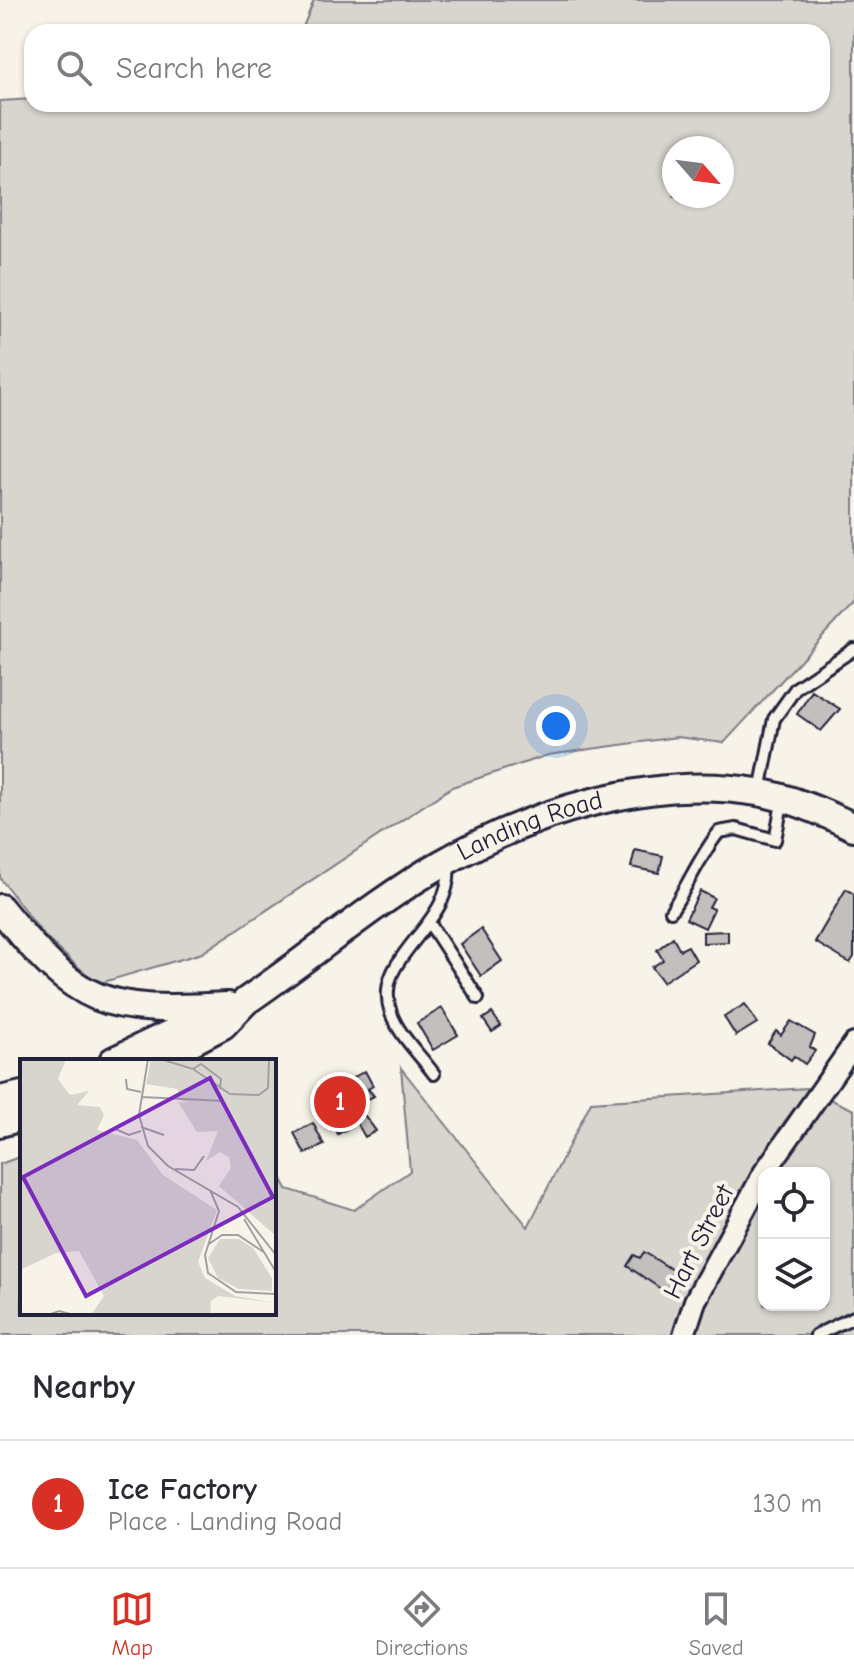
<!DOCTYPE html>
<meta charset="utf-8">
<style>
body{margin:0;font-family:"Comic Neue",sans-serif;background:#f2f2f3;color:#2b2b33}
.controls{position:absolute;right:24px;bottom:24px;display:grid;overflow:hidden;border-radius:16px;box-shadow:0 2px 6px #0004}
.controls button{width:72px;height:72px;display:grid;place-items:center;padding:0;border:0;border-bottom:2px solid #e1e1e2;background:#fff;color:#2b2b33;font:40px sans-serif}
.compass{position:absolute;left:662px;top:136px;width:72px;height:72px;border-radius:50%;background:#fff;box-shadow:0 2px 6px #0004;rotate:118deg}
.you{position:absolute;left:556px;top:726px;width:28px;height:28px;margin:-20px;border:6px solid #fff;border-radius:50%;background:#1a73e8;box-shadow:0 0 0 12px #1a73e833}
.badge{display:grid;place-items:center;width:52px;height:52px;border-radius:50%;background:#d93025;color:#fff;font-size:26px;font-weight:700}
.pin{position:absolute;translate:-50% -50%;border:4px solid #fff;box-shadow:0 2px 8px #0006}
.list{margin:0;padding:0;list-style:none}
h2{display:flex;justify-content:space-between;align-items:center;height:104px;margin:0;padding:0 32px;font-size:34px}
h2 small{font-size:26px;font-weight:400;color:#7c7c81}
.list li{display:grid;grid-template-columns:52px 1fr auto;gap:24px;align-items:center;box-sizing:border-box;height:128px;padding:0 32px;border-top:2px solid #e1e1e2}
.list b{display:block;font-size:30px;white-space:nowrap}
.list p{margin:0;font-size:26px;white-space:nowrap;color:#7c7c81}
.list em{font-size:26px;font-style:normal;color:#7c7c81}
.icon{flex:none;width:44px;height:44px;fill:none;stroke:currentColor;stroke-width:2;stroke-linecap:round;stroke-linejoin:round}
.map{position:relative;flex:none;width:854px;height:1335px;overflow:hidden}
.search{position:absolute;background:#fff;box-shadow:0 2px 6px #0004;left:24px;right:24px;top:24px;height:88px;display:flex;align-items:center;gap:20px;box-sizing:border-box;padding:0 28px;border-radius:24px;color:#7c7c81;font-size:30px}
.sheet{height:232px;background:#fff}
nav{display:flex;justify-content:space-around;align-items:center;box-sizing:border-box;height:112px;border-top:2px solid #e1e1e2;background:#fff;font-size:22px;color:#7c7c81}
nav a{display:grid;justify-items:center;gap:4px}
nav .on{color:#d93025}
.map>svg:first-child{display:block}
.green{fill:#d8d5cf;stroke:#7d7c85;stroke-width:2;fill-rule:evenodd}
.building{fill:#c2bfbd;stroke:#22223b;stroke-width:2}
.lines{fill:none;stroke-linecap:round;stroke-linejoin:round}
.service-casing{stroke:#22223b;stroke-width:16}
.minor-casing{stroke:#22223b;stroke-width:26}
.secondary-casing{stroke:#22223b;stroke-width:32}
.service{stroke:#f7f3e8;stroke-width:10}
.minor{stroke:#f7f3e8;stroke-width:20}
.secondary{stroke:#f7f3e8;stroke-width:26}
.labels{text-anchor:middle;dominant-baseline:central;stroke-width:8;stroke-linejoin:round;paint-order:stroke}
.street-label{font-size:26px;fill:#22223b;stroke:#f7f3e8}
.inset-road{fill:none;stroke:#a29fa3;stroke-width:2}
.view{fill:#7b2cbf;fill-opacity:0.15;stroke:#7b2cbf;stroke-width:4}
.inset-edge{fill:none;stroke:#22223b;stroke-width:4}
</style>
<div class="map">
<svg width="854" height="1335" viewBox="0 0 854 1335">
<rect width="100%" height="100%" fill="#f7f3e8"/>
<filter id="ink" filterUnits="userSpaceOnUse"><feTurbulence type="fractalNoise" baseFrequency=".0125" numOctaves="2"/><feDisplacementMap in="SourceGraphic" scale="16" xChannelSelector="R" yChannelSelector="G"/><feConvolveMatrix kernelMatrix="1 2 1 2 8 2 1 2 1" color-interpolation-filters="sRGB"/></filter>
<g filter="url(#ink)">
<path class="green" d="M314,0H854V602L724,743L677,737L548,755L452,787L202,953L97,984L45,937L0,878V101L32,99V104H822V32H301ZM674,148H722V196H674Z
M401,1068L528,1227L591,1102L809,1088L778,1131L796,1137L825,1097L854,1110V1335H0V1164L22,1156V1313H274V1164L287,1189L354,1210L410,1171ZM764,1173H824V1305H764Z"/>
<path class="building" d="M812,691L840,709L821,731L797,714Z
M635,850L663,856L659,873L631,867Z
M846,889L854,894V957L850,963L815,942Z
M700,891L714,898L709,907L714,909L705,928L686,919Z
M481,929L502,961L481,976L460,944Z
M728,931V942L703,943V932Z
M673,937L680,950L688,946L696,960L663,982L652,967L663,960L657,950Z
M745,1004L757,1023L736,1036L724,1017Z
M442,1008L458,1035L433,1050L417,1023Z
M492,1013L501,1026L492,1032L483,1019Z
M791,1021L815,1035L810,1047L815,1051L805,1064L794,1056L791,1060L768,1043L776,1031L781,1035Z
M365,1071L373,1086L368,1089L374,1096L357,1105L376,1131L365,1137L357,1123L338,1134L327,1112L324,1114L315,1099Z
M313,1123L324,1145L305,1154L294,1133Z
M644,1252L674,1271L667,1280L672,1283L664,1291L627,1266L634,1255L640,1258Z"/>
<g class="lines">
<defs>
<path id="service" d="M760,791L774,719L796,688L854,649
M671,911C689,884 699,857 719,832L736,829L775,840L783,798
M430,924L478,998
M434,1074C421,1056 398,1034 391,1013C370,954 456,928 448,862
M816,1335L854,1317"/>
<path id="minor" d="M764,1173L854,1044
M684,1335L695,1301L764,1173"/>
<g id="secondary">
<path d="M0,908C79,1006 103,1013 228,1006"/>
<path d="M113,1061L211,1014"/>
<path id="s1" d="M155,1061L223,1025L246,1001C311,957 373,903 441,864C532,812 651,774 757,792C791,798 823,812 854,827"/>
<path d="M0,1100L22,1095"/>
<path d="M0,1123L22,1117"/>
</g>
</defs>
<use href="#service" class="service-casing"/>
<use href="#minor" class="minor-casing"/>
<use href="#secondary" class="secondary-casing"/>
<use href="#service" class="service"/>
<use href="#minor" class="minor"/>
<use href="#secondary" class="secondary"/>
</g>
</g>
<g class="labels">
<g class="street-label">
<text stroke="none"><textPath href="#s1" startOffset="446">Landing Road</textPath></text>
<text transform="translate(699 1242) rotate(-63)">Hart Street</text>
</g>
</g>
<g transform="translate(20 1059)">
<rect width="256" height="256" fill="#f7f3e8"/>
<path d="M0,0H46L38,20L50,36L69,32L57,46L80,48L84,56L77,71L117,81L143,116L197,151L178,203L185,219L215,237L256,244L198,237L191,242L190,256H71L84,237L59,192L36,194L0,211ZM131,0H256V177L199,127L211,109L209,98L200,93L186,102L198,72L177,73L158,43L167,44L158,40V30L126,25ZM200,180H219L233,189L252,219V232L219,230L198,219L188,199Z" fill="#d8d5cf"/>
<path class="inset-road" d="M128,0L119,56L128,87L148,107L218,148L256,196M140,0L173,10L181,5L201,20L200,30M173,10L210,35L239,36L248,29L249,0M106,20L107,30L121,33M122,38L204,42M121,68L144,76M93,69L109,76L121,72M155,110L174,111L184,97M190,131L199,152L185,196L188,214L216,233L256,235M224,160L256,213M189,185L202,176H218L245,194M28,256L39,252L54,256"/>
<path class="view" d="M190,19L253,138L66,237L3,118Z"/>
<rect width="256" height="256" class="inset-edge"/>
</g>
</svg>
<div class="controls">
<button><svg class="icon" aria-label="locate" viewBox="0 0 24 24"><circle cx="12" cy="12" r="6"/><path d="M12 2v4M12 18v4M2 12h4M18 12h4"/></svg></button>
<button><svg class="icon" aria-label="layers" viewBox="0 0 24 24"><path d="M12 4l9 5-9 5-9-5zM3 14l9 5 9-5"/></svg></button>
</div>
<svg class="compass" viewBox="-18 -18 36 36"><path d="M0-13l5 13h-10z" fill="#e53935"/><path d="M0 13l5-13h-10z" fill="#7c7c81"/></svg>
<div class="you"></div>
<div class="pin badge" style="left:340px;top:1102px">1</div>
<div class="search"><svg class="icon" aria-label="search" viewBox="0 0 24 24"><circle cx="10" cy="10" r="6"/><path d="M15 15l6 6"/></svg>Search here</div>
</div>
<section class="sheet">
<h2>Nearby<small></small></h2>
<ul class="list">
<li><span class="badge">1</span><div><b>Ice Factory</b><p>Place · Landing Road</p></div><em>130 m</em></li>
</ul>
</section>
<nav>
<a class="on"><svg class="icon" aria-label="map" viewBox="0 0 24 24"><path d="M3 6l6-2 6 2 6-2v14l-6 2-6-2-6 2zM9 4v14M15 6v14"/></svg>Map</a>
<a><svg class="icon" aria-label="directions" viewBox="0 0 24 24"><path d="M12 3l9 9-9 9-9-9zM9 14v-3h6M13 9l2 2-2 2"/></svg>Directions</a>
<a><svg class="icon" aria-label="saved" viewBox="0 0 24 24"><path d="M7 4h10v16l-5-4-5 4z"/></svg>Saved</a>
</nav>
